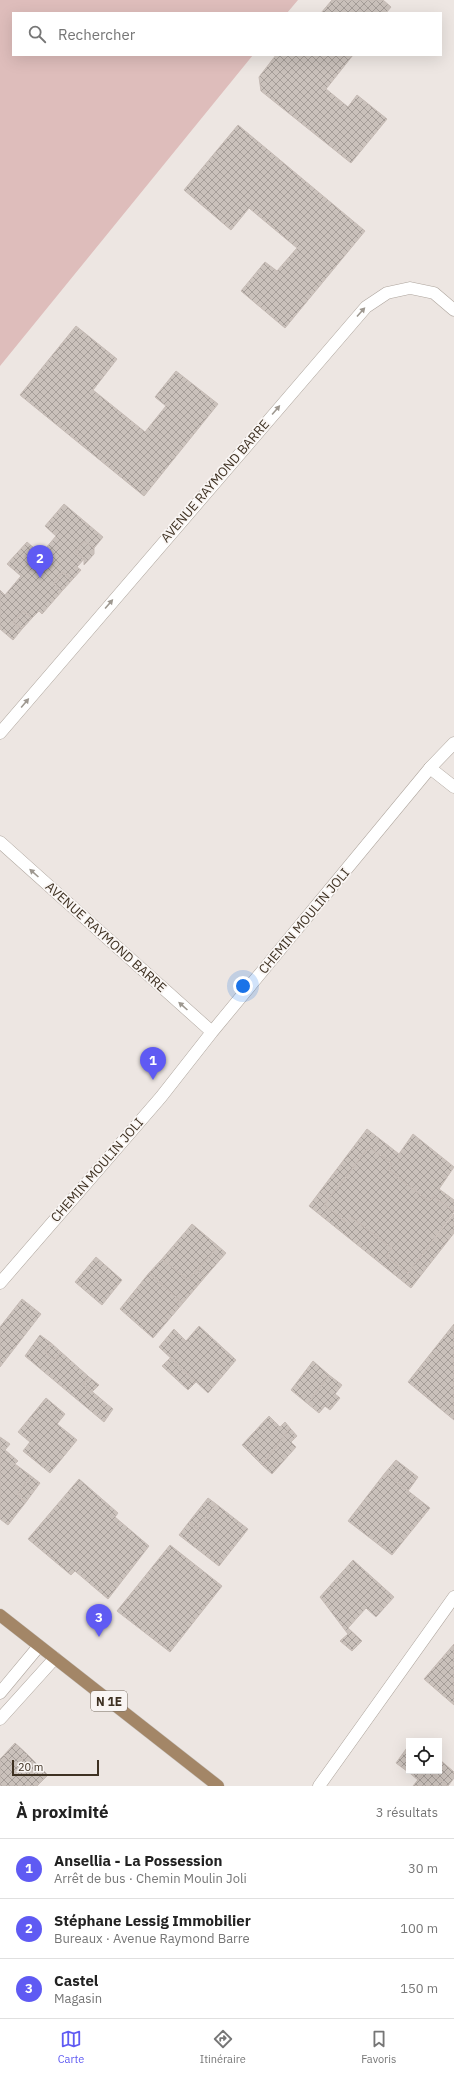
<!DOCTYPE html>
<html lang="fr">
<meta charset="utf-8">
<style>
body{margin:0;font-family:"IBM Plex Sans",sans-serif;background:#f2f2f2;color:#222}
.controls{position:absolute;right:12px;bottom:12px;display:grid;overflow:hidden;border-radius:0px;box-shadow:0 4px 16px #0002}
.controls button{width:36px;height:36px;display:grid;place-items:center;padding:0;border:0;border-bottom:1px solid #e0e0e0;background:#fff;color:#222;font:20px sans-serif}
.scale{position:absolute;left:12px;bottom:10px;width:87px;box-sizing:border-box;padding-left:4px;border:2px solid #3e3122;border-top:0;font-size:11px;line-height:14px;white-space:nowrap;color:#3e3122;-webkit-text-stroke:3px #f9f5f3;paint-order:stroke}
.you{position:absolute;left:243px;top:986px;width:14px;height:14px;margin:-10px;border:3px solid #fff;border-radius:50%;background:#1a73e8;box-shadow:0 0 0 6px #1a73e833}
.badge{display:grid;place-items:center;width:26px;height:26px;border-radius:50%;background:#5f5af3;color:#fff;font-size:13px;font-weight:700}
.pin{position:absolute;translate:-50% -33px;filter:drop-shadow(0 1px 2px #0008)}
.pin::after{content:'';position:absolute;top:21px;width:14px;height:12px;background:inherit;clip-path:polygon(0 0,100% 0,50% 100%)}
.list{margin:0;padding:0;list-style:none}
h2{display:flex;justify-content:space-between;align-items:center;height:52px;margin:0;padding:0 16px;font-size:17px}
h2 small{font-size:13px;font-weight:400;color:#767676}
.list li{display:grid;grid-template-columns:26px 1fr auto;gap:12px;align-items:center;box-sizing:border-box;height:60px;padding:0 16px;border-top:1px solid #e0e0e0}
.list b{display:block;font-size:15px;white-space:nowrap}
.list p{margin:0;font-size:13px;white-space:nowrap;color:#767676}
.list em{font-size:13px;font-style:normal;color:#767676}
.icon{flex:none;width:22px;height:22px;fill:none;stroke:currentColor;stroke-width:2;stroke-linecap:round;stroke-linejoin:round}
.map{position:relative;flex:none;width:454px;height:1786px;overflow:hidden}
.search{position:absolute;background:#fff;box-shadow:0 4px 16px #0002;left:12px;right:12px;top:12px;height:44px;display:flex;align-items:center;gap:10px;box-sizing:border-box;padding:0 14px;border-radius:0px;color:#767676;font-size:15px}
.sheet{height:232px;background:#fff}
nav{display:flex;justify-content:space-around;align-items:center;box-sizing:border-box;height:56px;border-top:1px solid #e0e0e0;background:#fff;font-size:11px;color:#767676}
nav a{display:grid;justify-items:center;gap:2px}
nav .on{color:#5f5af3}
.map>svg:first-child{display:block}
.green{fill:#debdbb}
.building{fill:url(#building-cross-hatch);stroke:#c6bbb5}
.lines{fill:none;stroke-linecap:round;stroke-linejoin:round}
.lane-casing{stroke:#aea59d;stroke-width:13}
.street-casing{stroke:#aea59d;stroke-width:13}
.primary-casing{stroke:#c9c5c1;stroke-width:13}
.lane{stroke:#fff;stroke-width:12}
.street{stroke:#fff;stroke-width:12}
.primary{stroke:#a38667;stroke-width:12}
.oneway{fill:#9e9890}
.labels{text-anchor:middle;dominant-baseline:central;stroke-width:3.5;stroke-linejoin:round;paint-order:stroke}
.shield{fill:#f9f5f3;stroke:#766c61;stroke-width:1}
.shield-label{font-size:12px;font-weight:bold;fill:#3e3122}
.street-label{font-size:13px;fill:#3e3122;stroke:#f9f5f3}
</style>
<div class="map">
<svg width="454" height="1786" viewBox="0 0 454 1786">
<defs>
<pattern id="building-cross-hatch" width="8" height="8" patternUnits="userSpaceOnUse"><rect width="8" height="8" fill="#cac1bb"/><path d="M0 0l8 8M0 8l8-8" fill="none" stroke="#a59d98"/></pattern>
</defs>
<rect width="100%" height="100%" fill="#ede6e2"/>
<path class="green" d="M0,0H298L287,13H13V55H253L0,366Z"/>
<path class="building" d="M332,0H383L391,7L386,13H321Z
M276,55H353L326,89L348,107L357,95L387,119L351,163L261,91L259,77Z
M238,125L365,231L285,328L241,291L265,262L277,271L297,248L249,208L231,230L184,190Z
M76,326L117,359L93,390L145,432L166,406L155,397L176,371L218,404L144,496L20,395Z
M64,504L103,537L94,548L84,541L75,552L84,559L77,567L81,570L72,580L63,572L54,583L62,591L42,614L39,611L32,618L23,611L13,622L22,629L13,640L0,629V590L5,595L21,576L7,564L27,542L41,554L56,536L45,526Z
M84,541L94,548V554L84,565V559L75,552Z
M63,572L72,580L62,591L54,583Z
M23,611L32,618L22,629L13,622Z
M367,1129L399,1154L413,1134L454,1167L439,1189L454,1200V1212L434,1196L429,1202L388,1169L392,1164L369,1147L324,1205L346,1222L351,1217L392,1248L386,1256L408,1273L454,1214V1233L411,1288L309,1206Z
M369,1147L392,1164L388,1169L429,1202L434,1196L454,1212L408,1273L386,1256L392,1248L351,1217L346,1222L324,1205Z
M192,1224L218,1246L188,1280L162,1259Z
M218,1246L226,1253L205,1277L197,1270Z
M96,1257L122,1280L102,1305L75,1282Z
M162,1259L188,1280L197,1270L205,1277L183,1303L149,1273Z
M149,1273L183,1303L153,1338L120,1309Z
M22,1299L41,1314L0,1367V1327Z
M454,1324V1420L408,1382Z
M199,1326L236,1360L208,1393L159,1347L174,1329L186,1341Z
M40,1335L51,1343L45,1352L55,1360L61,1352L89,1377L83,1384L113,1409L104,1422L25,1356Z
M51,1343L61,1352L55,1360L45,1352Z
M170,1358L196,1382L188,1390L162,1366Z
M313,1361L329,1375L308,1404L291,1390Z
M329,1375L342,1385L335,1394L340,1398L330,1410L325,1406L319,1413L308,1404Z
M89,1377L99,1385L92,1392L83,1384Z
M46,1398L65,1414L57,1424L77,1440L50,1473L23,1451L30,1442L18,1432Z
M269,1416L280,1427L285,1422L290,1428L262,1465L242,1445Z
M290,1428L297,1436L291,1442L296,1447L272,1474L262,1465Z
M0,1437L10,1444L5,1450L18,1461L15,1464L31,1476L17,1495L26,1502L8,1525L0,1519Z
M396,1460L418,1477L408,1491L385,1473Z
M385,1473L430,1508L392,1555L348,1521Z
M31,1476L40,1483L26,1502L17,1495Z
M79,1479L118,1513L115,1517L149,1546L108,1599L75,1571L71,1575L28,1539Z
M208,1498L216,1504L197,1529L189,1522Z
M216,1504L248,1529L219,1566L179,1535L189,1522L197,1529Z
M170,1545L222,1586L170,1652L117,1611Z
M353,1560L394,1597L376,1617L366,1608L348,1628L362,1641L352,1651L340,1641L348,1634L320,1597Z
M454,1644V1705L424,1679Z
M15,1743L27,1754L15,1766L4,1755Z
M409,1745V1771H413L411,1774L396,1763Z
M27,1754L48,1775L37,1786H0V1759L4,1755L15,1766Z
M439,1759L454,1772V1778L448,1786L429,1771H439Z
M413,1771H425L418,1780L411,1774Z
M425,1771H429L448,1786H413Z"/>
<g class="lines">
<defs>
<path id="lane" d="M430,768L454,787
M0,1693L39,1646
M0,1719L55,1658
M319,1786L454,1597"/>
<path id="street" d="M0,733L366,307L387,293L410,288L434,293L454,310
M0,842L212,1032
M0,1283L161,1097L212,1032L430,768L454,743"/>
<path id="primary" d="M0,1615L218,1786"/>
</defs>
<use href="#lane" class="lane-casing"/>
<use href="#street" class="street-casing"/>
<use href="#primary" class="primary-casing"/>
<use href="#lane" class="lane"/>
<use href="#street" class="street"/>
<use href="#primary" class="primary"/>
</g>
<defs><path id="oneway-solid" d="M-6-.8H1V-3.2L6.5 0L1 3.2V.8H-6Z"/></defs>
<g class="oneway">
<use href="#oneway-solid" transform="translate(361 312) rotate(-48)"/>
<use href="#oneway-solid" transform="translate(276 410) rotate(-49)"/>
<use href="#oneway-solid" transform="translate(109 604) rotate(-49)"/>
<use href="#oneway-solid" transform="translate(25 703) rotate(-50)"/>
<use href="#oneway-solid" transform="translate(34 873) rotate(-138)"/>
<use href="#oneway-solid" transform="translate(183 1006) rotate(-138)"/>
</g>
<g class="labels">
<rect class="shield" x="91" y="1691" width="36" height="20" rx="3"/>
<g class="shield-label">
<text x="109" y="1701">N 1E</text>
</g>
<g class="street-label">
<text transform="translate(215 481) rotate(-49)">AVENUE RAYMOND BARRE</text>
<text transform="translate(304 921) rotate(-50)">CHEMIN MOULIN JOLI</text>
<text transform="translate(106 937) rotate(42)">AVENUE RAYMOND BARRE</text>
<text transform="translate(97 1170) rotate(-49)">CHEMIN MOULIN JOLI</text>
</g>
</g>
</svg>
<div class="controls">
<button><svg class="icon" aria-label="locate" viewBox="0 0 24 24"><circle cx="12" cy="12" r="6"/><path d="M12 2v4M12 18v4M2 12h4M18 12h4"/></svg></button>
</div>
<div class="scale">20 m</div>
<div class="you"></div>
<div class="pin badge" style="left:153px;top:1080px">1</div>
<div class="pin badge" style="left:40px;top:578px">2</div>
<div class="pin badge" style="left:99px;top:1637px">3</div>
<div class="search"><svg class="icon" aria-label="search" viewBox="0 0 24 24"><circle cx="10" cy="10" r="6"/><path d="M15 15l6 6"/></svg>Rechercher</div>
</div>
<section class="sheet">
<h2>À proximité<small>3 résultats</small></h2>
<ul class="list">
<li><span class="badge">1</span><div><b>Ansellia - La Possession</b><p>Arrêt de bus · Chemin Moulin Joli</p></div><em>30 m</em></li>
<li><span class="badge">2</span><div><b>Stéphane Lessig Immobilier</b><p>Bureaux · Avenue Raymond Barre</p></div><em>100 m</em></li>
<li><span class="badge">3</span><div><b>Castel</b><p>Magasin</p></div><em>150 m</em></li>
</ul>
</section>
<nav>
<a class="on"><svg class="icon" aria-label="map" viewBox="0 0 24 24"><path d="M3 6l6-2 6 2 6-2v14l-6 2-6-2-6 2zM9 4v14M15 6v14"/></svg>Carte</a>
<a><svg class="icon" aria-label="directions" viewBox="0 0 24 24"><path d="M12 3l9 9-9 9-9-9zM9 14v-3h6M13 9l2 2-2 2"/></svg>Itinéraire</a>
<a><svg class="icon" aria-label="saved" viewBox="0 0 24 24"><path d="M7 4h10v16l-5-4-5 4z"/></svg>Favoris</a>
</nav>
